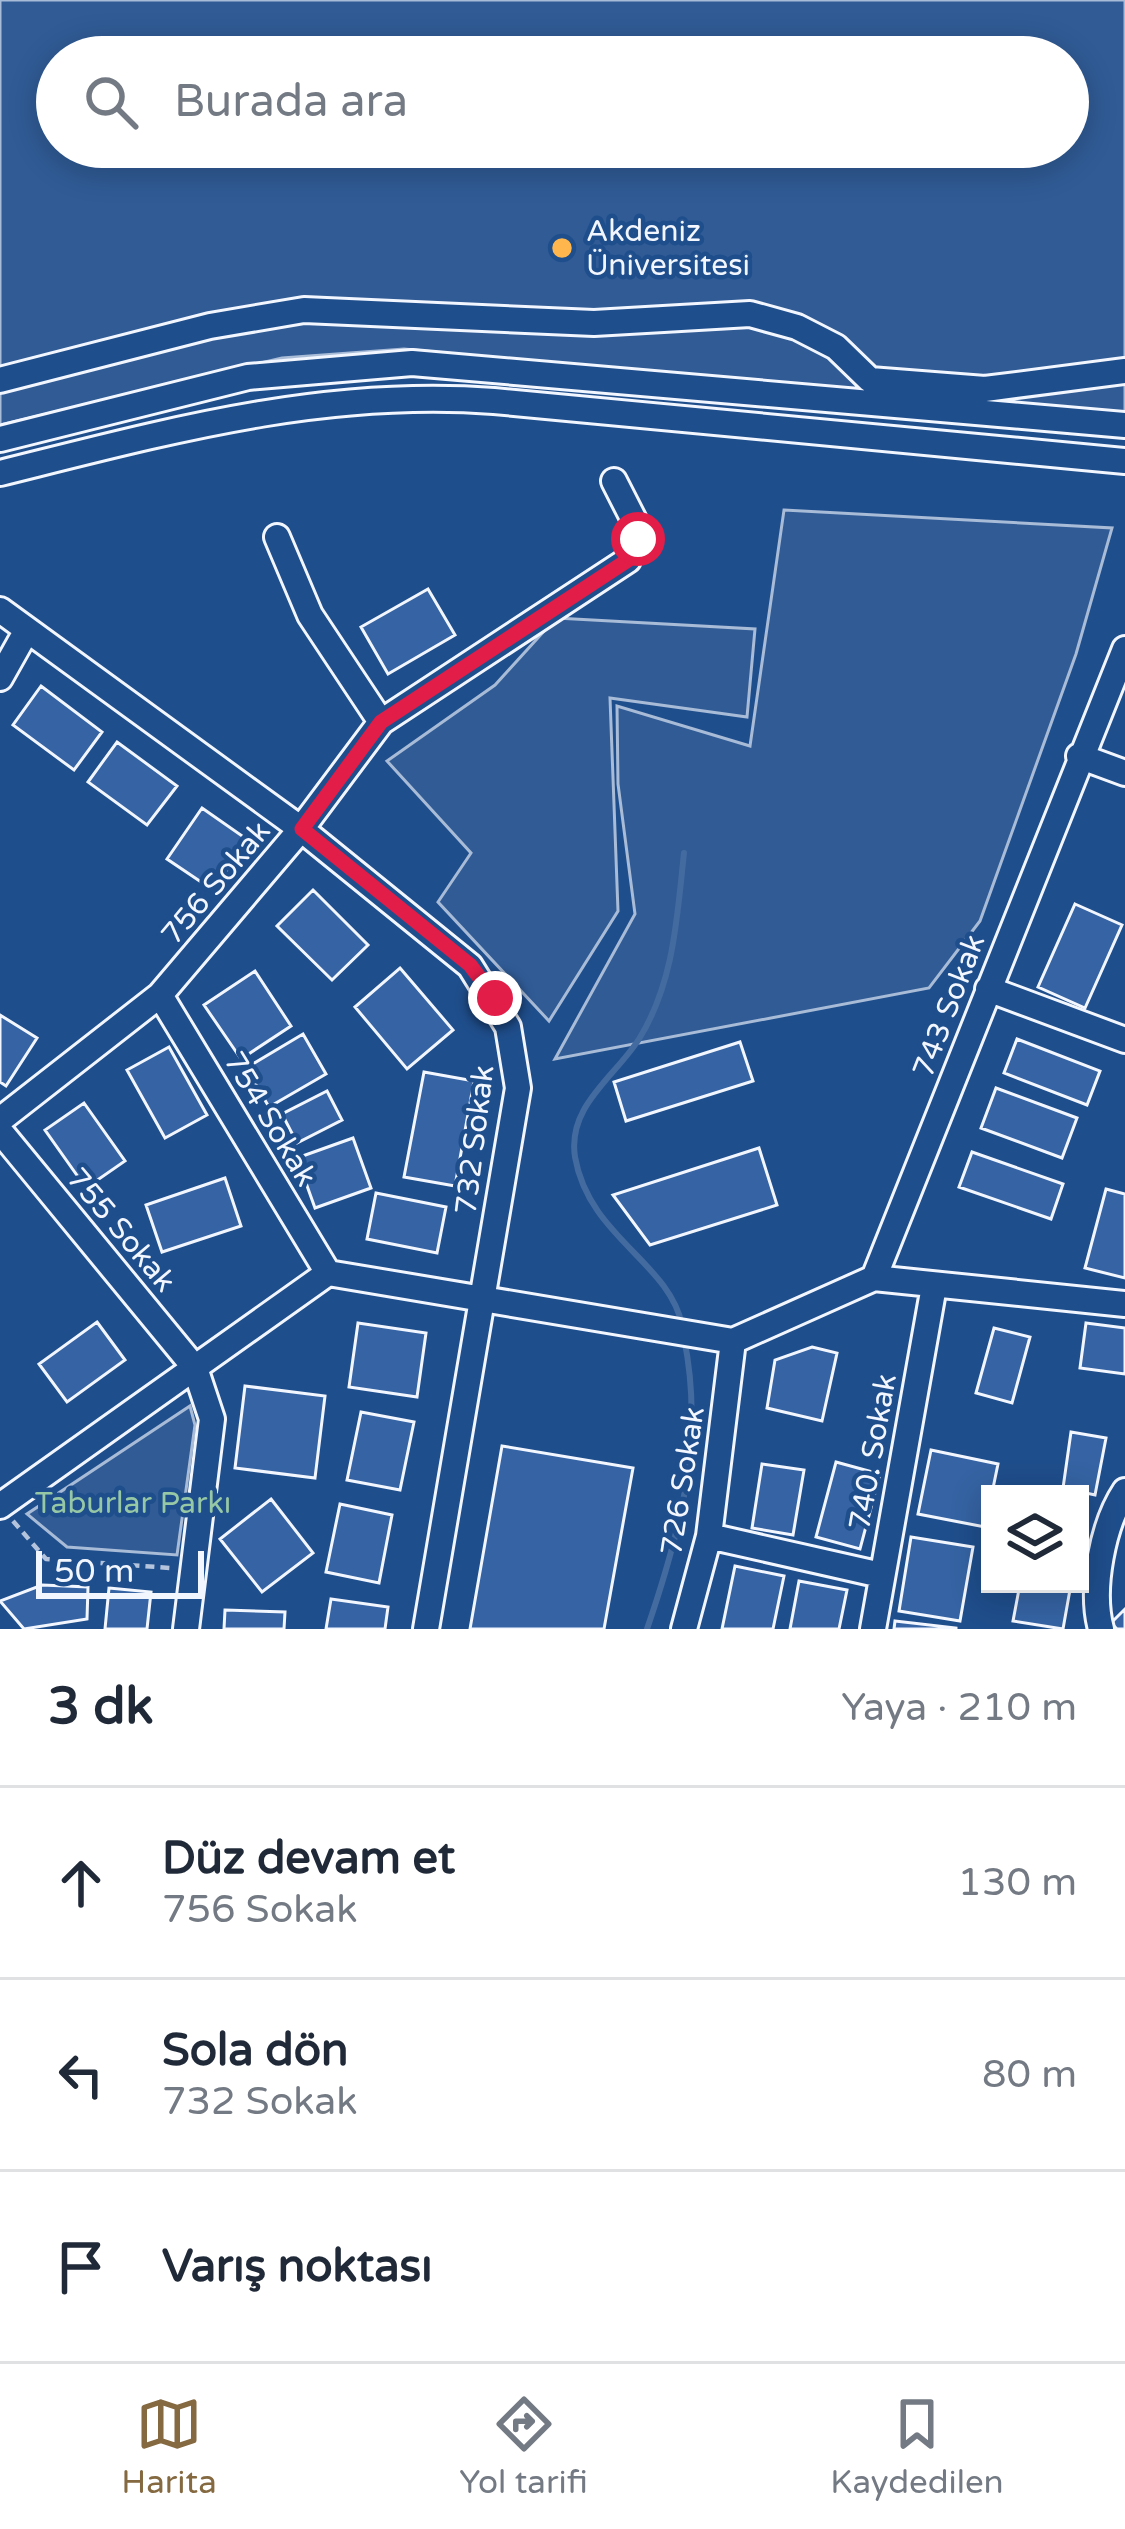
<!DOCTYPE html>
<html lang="tr">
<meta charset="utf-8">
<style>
body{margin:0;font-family:"Varela Round",sans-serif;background:#f6f6f7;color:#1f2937}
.controls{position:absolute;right:36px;bottom:36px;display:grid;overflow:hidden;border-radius:0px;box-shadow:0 6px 30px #0003}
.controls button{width:108px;height:108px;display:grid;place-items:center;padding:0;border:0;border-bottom:3px solid #e0e1e3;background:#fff;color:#1f2937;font:60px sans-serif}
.scale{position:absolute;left:36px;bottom:30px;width:168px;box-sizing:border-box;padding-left:12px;border:6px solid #f2f6ff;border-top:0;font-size:33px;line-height:42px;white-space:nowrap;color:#f2f6ff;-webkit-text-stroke:9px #1f4e8c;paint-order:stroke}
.stop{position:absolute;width:36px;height:36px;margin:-27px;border:9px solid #e11d48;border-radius:50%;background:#fff}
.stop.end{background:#e11d48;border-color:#fff;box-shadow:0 3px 12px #0008}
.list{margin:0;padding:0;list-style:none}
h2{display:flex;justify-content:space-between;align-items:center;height:156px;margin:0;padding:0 48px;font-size:51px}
h2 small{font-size:39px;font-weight:400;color:#747a83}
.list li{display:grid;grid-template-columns:78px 1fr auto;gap:36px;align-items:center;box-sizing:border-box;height:192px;padding:0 48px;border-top:3px solid #e0e1e3}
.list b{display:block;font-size:45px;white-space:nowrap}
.list p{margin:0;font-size:39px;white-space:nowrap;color:#747a83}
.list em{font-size:39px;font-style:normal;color:#747a83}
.icon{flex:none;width:66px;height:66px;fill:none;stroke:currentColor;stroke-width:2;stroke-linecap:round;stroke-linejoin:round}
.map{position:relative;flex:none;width:1125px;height:1629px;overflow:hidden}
.search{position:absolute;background:#fff;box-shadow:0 6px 30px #0003;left:36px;right:36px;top:36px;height:132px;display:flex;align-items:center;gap:30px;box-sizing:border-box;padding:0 42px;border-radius:66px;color:#747a83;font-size:45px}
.sheet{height:732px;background:#fff}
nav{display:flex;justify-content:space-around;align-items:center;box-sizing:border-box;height:168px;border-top:3px solid #e0e1e3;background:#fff;font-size:33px;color:#747a83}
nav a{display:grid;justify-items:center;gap:6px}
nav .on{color:#846941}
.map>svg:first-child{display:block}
.built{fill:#305b95;stroke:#a8bbd7;stroke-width:3;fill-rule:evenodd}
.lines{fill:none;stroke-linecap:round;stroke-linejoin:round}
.stream{stroke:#446ba0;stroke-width:6}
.building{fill:#3563a3;stroke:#f2f6ff;stroke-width:3}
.minor-casing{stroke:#f2f6ff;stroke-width:30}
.path{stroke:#b3c4dc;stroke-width:4.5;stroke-dasharray:9 6;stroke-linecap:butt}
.minor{stroke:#1f4e8c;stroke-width:24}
.route{stroke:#e11d48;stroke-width:15}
.poi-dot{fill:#ffb74d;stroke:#1f4e8c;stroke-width:4.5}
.labels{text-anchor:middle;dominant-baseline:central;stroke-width:9;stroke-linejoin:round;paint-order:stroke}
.poi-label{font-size:30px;fill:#f2f6ff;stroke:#1f4e8c;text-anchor:start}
.street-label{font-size:30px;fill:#f2f6ff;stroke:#1f4e8c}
.park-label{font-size:30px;fill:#97c8a6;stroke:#1f4e8c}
</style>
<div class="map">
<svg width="1125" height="1629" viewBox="0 0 1125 1629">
<rect width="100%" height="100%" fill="#1f4e8c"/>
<path class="built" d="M0,0H1125V417L404,349L282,358L0,425ZM57,57H1068V147H57Z
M784,510L1112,528L1076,654L980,921L929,988L555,1059L635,914L618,784L617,706L750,746Z
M556,618L755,629L747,717L610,698L618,911L549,1021L438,902L471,853L387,761L495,685Z
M190,1406L195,1425L177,1555L67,1547L27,1514Z"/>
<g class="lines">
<path class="stream" d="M682,1325C669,1262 589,1237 575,1157C567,1106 615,1077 639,1039C674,983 677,917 684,853
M647,1629C680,1533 705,1440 684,1338"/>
</g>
<path class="building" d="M428,589L455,635L388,674L361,627Z
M41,686L102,732L74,770L13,725Z
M117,742L177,786L147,825L88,782Z
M202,808L248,840L213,890L167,859Z
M313,890L368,945L332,980L277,926Z
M1075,904L1122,925L1085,1008L1038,987Z
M400,968L453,1030L407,1069L355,1007Z
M255,971L291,1026L241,1059L204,1005Z
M0,1015L37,1038L6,1086L0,1082Z
M303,1034L326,1074L269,1107L246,1068Z
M1017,1039L1100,1071L1087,1105L1004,1073Z
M740,1042L753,1081L626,1121L614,1082Z
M169,1047L207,1115L165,1138L127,1070Z
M424,1072L474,1081L455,1186L404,1177Z
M996,1088L1077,1118L1062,1158L981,1128Z
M327,1091L342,1120L297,1143L282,1114Z
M84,1103L125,1161L86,1188L45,1130Z
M353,1138L371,1188L315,1208L297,1158Z
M759,1148L777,1205L650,1245L613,1195Z
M972,1152L1063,1184L1051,1219L959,1187Z
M225,1178L241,1226L162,1252L146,1205Z
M1106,1189L1125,1194V1278L1085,1268Z
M376,1193L446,1207L437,1253L367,1239Z
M97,1322L125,1360L67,1402L39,1364Z
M358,1323L426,1333L417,1397L349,1387Z
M1086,1323L1125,1328V1374L1080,1368Z
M994,1328L1030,1337L1012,1403L976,1393Z
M812,1347L837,1353L822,1421L767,1408L775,1360Z
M245,1386L325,1396L315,1478L235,1468Z
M361,1412L414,1422L400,1490L347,1480Z
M1071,1432L1106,1438L1095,1495L1063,1488Z
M502,1446L633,1468L604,1629H470Z
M931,1450L998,1464L985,1527L918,1514Z
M836,1462L880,1474L860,1549L816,1537Z
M762,1464L804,1470L793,1535L752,1528Z
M271,1499L313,1553L262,1592L220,1539Z
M340,1504L392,1515L379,1583L326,1572Z
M911,1537L973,1547L960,1621L899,1611Z
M735,1566L784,1576L773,1629H722Z
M799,1581L847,1590L839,1629H790Z
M1020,1584H1071L1063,1629L1013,1621Z
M42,1585L88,1587L87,1619L24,1629L0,1601Z
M109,1588L151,1592L147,1629H105Z
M331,1599L388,1607L385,1629H326Z
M1125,1609V1629H1117L1111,1623Z
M225,1610L285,1612L284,1629H224Z
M895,1621L956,1628V1629H894Z"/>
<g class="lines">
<defs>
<path id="minor" d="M0,380L210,326L304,310L594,323L750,314L797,327L836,347L870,380L985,389L1125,371
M0,439L248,377L412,363L1125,425
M0,473C165,432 322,388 494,401L1125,461
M277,537L310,615L381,722
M0,610L301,829L470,966L508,1027L518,1088L426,1629
M0,678L27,630
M1079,756L1125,773
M988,989L1125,1040
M160,995L328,1273
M0,1120L160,995L301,829L381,722L628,560L638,528L614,481
M0,1131L195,1368L212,1419L186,1629
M874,1278L1125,649
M0,1506L328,1273L733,1341L874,1278L1125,1304
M709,1536L881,1575
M684,1629L709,1536L733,1341
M873,1629L934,1286
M1101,1629C1090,1589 1103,1524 1125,1491"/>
</defs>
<use href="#minor" class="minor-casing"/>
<path class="path" d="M13,1521L46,1559L170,1568"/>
<use href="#minor" class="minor"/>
</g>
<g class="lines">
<path class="route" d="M495,998L470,965L302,829L381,722L628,560L638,539"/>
</g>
<circle class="poi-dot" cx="562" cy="248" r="12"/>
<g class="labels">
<g class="poi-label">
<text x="586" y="231">Akdeniz<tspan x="586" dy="34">Üniversitesi</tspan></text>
</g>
<g class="street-label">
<text transform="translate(216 883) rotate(-50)">756 Sokak</text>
<text transform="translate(949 1006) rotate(-69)">743 Sokak</text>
<text transform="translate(270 1119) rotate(59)">754 Sokak</text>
<text transform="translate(475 1140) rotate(-83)">732 Sokak</text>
<text transform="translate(121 1230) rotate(50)">755 Sokak</text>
<text transform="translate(873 1452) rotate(-80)">740. Sokak</text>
<text transform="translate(683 1481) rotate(-81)">726 Sokak</text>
</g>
<g class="park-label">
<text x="133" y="1503">Taburlar Parkı</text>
</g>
</g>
</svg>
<div class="controls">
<button><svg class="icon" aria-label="layers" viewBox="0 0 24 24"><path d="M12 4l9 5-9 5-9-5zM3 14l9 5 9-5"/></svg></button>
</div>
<div class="scale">50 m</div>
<div class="stop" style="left:638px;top:539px"></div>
<div class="stop end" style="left:495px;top:998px"></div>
<div class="search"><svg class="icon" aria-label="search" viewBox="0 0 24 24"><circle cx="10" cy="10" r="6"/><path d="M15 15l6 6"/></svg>Burada ara</div>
</div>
<section class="sheet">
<h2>3 dk<small>Yaya · 210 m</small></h2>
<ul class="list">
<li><svg class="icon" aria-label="ahead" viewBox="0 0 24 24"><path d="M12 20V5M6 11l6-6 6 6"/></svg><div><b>Düz devam et</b><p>756 Sokak</p></div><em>130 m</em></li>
<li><svg class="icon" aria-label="left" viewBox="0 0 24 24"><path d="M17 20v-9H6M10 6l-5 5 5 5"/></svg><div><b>Sola dön</b><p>732 Sokak</p></div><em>80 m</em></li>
<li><svg class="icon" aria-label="arrive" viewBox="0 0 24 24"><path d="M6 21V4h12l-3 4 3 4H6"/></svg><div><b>Varış noktası</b></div></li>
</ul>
</section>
<nav>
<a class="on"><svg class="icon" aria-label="map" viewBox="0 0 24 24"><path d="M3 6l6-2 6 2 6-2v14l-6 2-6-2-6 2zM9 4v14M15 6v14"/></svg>Harita</a>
<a><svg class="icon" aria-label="directions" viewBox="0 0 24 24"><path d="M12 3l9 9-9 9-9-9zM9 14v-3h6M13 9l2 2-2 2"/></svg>Yol tarifi</a>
<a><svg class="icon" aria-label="saved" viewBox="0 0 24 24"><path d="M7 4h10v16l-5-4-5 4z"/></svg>Kaydedilen</a>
</nav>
